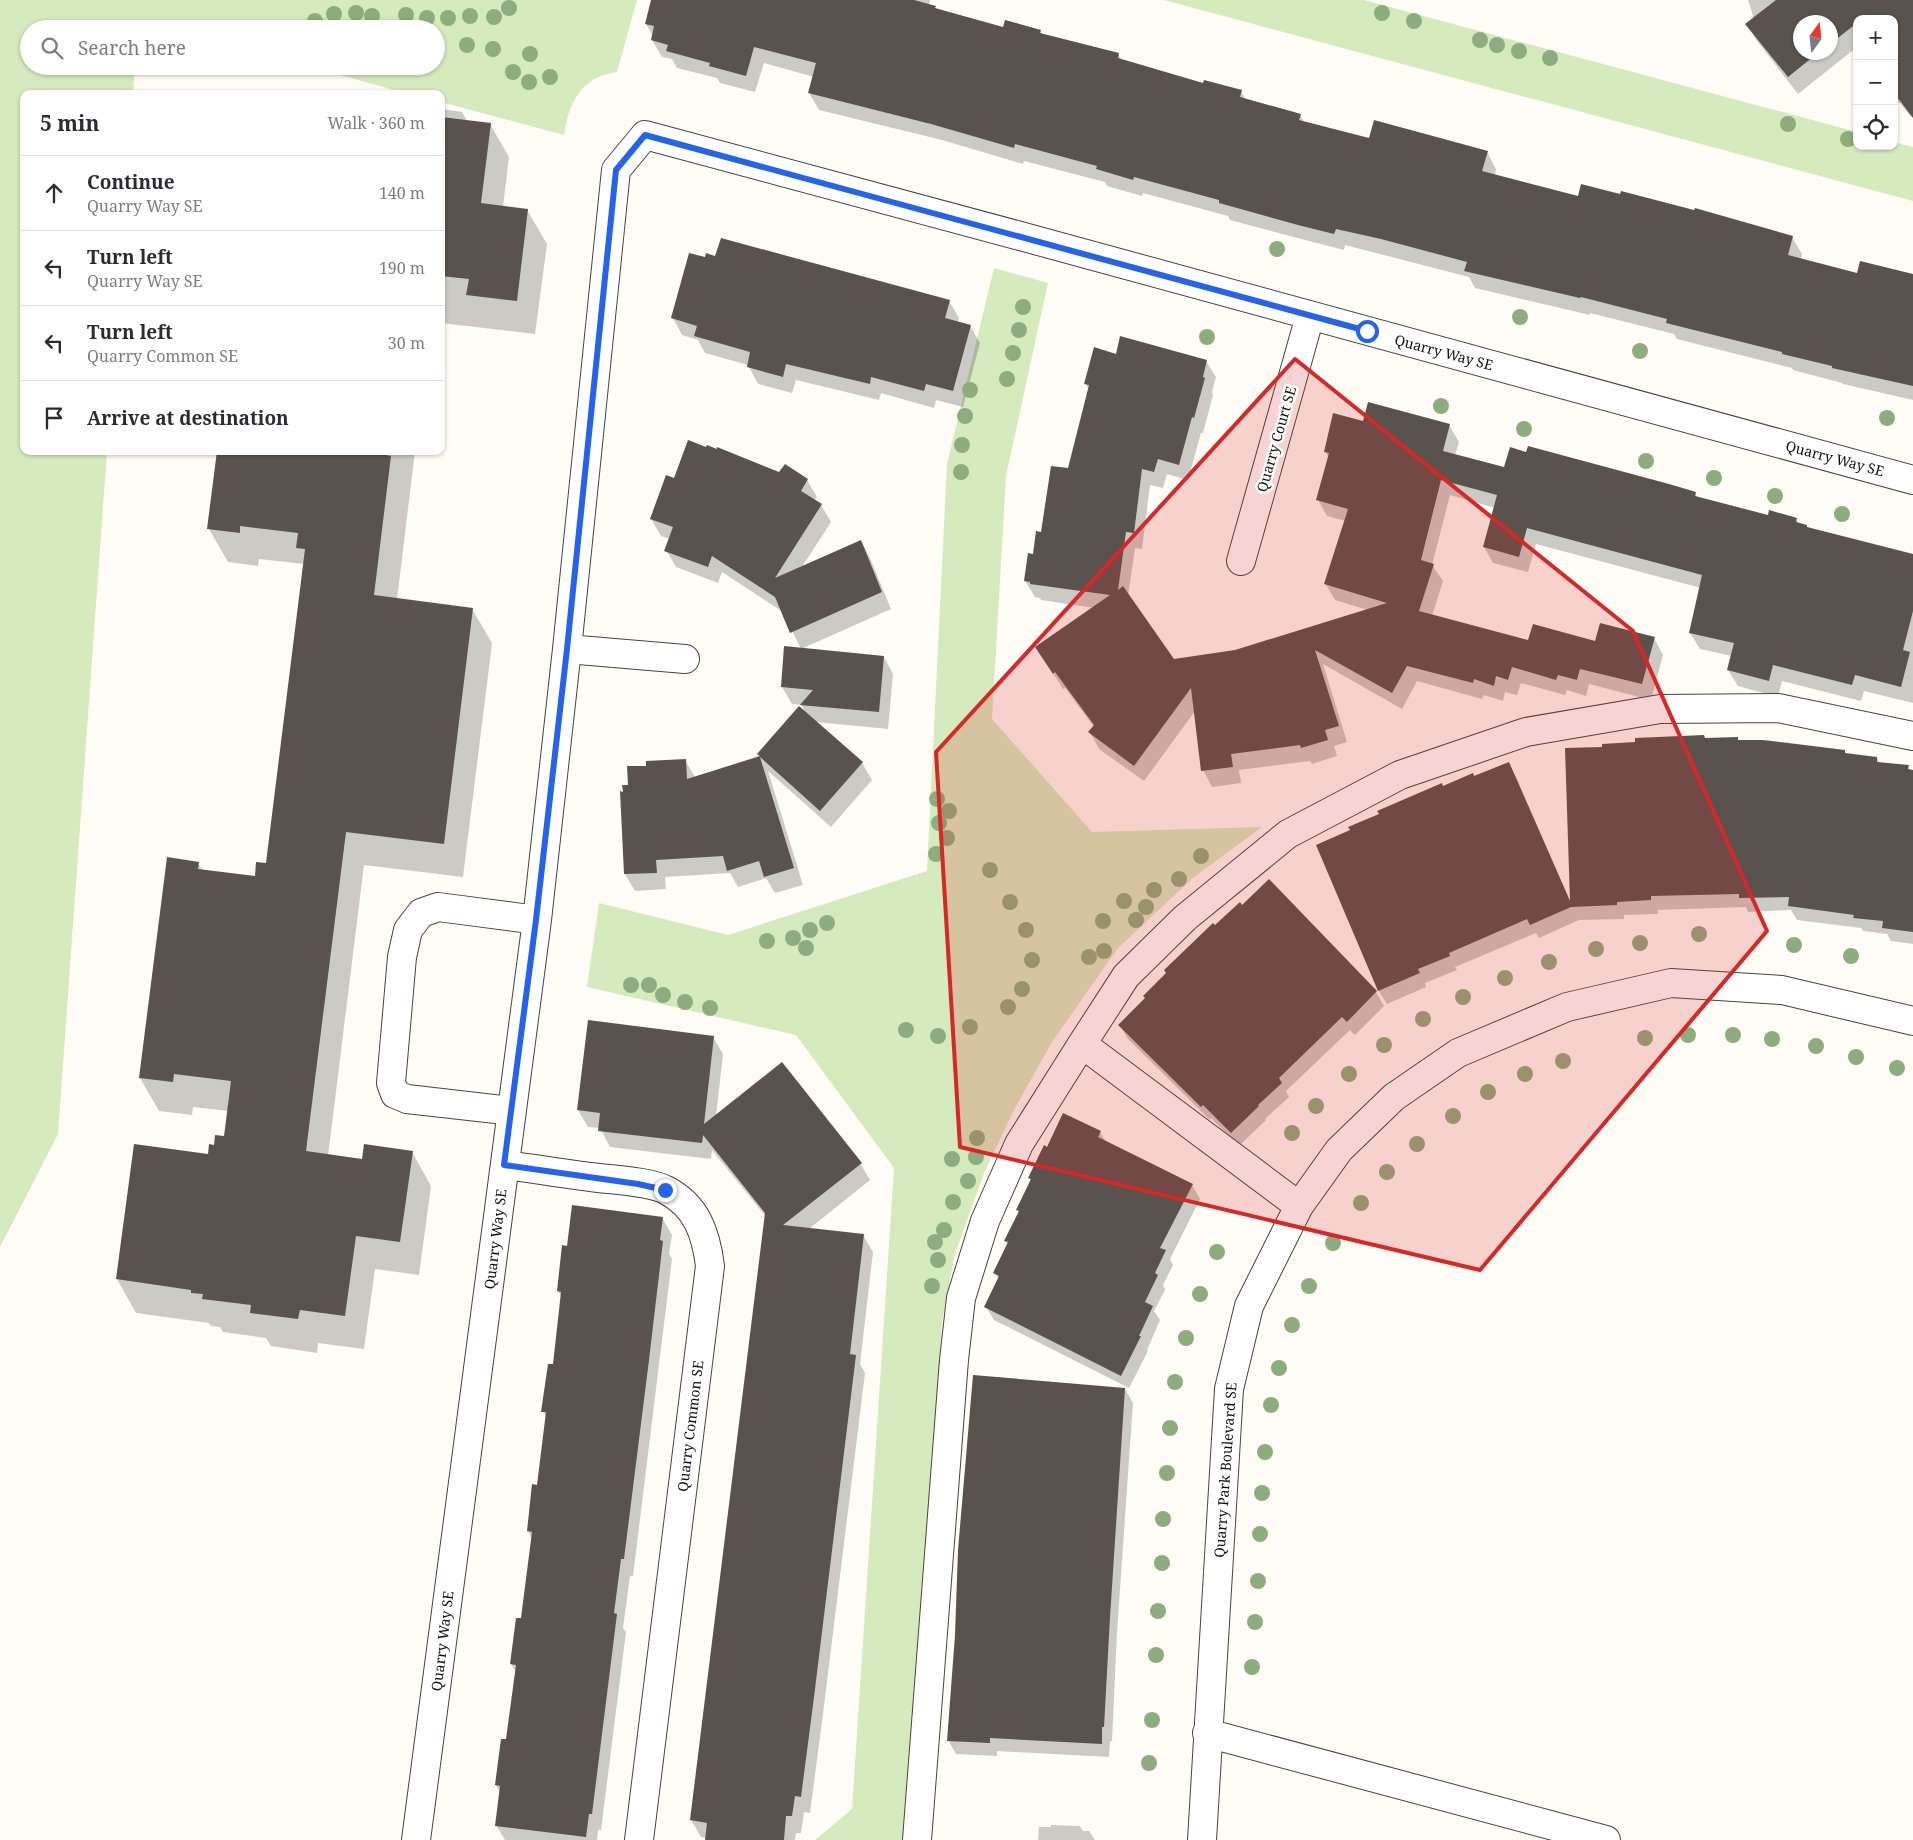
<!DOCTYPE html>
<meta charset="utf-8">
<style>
body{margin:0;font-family:"Noto Serif",serif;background:#f2f2f3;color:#2b2b33}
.controls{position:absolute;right:15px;top:15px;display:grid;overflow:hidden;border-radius:10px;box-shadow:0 1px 4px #0004}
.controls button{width:45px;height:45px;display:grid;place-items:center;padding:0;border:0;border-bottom:1px solid #e1e1e2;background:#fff;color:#2b2b33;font:25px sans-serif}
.compass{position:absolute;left:1793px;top:15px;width:45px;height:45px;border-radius:50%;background:#fff;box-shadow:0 1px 4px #0004;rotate:15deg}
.stop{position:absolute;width:15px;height:15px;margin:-11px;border:4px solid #2563eb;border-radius:50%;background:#fff}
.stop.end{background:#2563eb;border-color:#fff;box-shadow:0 1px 5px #0008}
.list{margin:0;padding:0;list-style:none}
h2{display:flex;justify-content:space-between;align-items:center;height:65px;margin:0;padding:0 20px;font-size:21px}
h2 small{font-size:16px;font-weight:400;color:#7c7c81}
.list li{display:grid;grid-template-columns:32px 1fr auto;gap:15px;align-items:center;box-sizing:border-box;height:75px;padding:0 20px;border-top:1px solid #e1e1e2}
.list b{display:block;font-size:19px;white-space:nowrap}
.list p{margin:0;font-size:16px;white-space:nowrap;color:#7c7c81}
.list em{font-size:16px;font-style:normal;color:#7c7c81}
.icon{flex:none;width:28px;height:28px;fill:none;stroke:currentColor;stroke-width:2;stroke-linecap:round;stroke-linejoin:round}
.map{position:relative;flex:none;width:1913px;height:1840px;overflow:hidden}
.search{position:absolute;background:#fff;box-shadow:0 1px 4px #0004;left:20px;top:20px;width:425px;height:55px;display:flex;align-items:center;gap:12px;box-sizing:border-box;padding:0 18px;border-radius:28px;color:#7c7c81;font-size:19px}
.panel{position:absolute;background:#fff;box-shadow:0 1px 4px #0004;left:20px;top:90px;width:425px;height:365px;border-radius:10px}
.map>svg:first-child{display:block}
.green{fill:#d5ebbd}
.shadow{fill:#0003;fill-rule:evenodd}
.building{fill:#5a524d}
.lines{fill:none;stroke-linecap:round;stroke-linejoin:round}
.minor-casing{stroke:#444;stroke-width:30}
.minor{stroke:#fff;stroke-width:28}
.tree{fill:#8dad7f}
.route{stroke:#2563eb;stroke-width:6}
.marked{fill:#d62828;fill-opacity:0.2;stroke:#d62828;stroke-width:4;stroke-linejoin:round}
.labels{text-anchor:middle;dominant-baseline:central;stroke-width:5;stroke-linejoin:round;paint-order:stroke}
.street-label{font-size:14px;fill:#111;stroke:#fff}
</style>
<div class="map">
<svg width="1913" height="1840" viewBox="0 0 1913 1840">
<rect width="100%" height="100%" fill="#fffdf5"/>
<path class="green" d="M0,0H637L617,72C581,77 569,102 564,135L441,102V94H409L307,66H436V29H167L139,21L138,29H29V66H135L133,94H24V451H107L58,1134L0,1247Z
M1164,0H1364L1857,132V146H1894V142L1913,147V201Z
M994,268L1048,283L1006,476L992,719L1092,832L1262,827L1194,877L1118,948L1052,1042L1015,1108L984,1173L955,1254L942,1322L908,1840H815L852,1809L894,1168L796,1035L587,987L599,903L728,935L927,871L947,464Z"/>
<path class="shadow" d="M652,0H930L929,5L935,7L937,10L1004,28L1040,31L1043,35L1118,54L1122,61L1204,85L1241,91L1246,100L1300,115L1304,122L1370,140L1487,152L1496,169L1495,175L1579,198L1792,237L1802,254L1801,259L1858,274L1913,275V400L1843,384L1842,383L1793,370L1792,368L1677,339L1674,334L1590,313V315L1475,288L1469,277L1345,245L1344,250L1309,241L1230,220L1228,216L1143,193L1142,196L1107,186L1105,182L1024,161L1023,164L942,140L819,110L809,93L814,77L764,63L755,92L720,83L717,78L677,68L672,59L662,57L652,40L653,36L646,24Z
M1748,0H1913V115L1911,117L1900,103L1894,102V19H1857V47L1798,94L1757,41L1747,24L1754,19ZM1800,22H1830V52H1800Z
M441,109L462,112L467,121L490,124L509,157L503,207L527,210L547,244L535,334L441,323Z
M706,258L949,301L959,318L957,323L970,326L980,343L963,407L936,400L934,408L881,393L879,400L796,380L792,393L758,384L748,365L705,353L698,340L682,335L673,318Z
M1117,355L1206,361L1216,377L1212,392L1213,395L1203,433H1201L1188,480L1167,474L1163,488L1150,485L1142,549L1135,548L1128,596L1173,660L1235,651L1368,610L1335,600L1325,583L1346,521L1327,516L1318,500L1329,458L1325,451L1364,422L1449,425L1459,442L1455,455L1505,469L1695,493L1698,498L1769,517L1796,519L1799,524L1808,529L1913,556V703L1864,691L1861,701L1782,681L1778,697L1738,686L1728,670L1732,656L1700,649L1690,633L1701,588L1536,544L1528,572L1493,563L1484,547L1495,508L1450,495L1432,565L1443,581L1432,616L1529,642L1596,643L1654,638L1663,655L1651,700L1589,684L1586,696L1567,690L1565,695L1521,683L1517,695L1505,692L1503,701L1484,695L1482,699L1417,681L1402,709L1323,664L1347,742L1334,746L1337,756L1312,764L1310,761L1239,770L1241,783L1212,787L1203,770L1195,711L1144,781L1099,749L1090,732L1094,727L1065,688L1063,689L1037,648L1095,608L1041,600L1040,598L1035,597L1025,581L1042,533L1069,469L1089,390L1086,384Z
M218,451H415L397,600L472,609L492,643L463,877L364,865L328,1156L363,1160L412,1152L431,1186L419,1275L375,1269L364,1349L318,1343L317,1353L271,1346L266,1338L223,1332L220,1327L211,1326L209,1323L136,1313L117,1279L135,1145L209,1156L215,1146L225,1138L228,1111L193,1107L192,1115L159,1111L140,1078L198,863L203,871L256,877L267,864L304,564L259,559L258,566L228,562L209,529Z
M780,474L807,480L817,497L814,501L821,505L831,522L802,567L861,541L870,558L891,609L801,649L783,612L722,572L718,583L676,567L666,550L670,539L661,536L651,519L675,480Z
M884,657L893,674L888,729L816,722L862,763L872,780L831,827L768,771L803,885L775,893L766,878L738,887L730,873L665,877L666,889L635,891L625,874L621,793H624L647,767L685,760L695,777L760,757L758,754L805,712L802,705L792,704L782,687Z
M1737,738L1739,742L1844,751L1846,754L1877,758L1880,763L1908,767L1910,771H1913V944L1891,941L1887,934L1863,931L1861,928L1797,920L1791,910L1748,912L1746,907L1658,910V914L1624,915V919L1579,920L1539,938L1536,933L1455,967L1457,970L1425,983L1426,987L1387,1004L1379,991L1443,788L1508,763L1516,777L1571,903L1706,740Z
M1269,881L1376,992L1384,1006L1355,1035L1350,1030L1286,1091L1289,1097L1265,1119L1266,1120L1239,1146L1211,1118L1210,1120L1128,1039L1120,1025L1215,927L1242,906Z
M713,1037L723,1054L716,1116L860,1163L870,1180L809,1229L863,1235L873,1252L860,1364L865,1373L823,1714L810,1813L804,1812L801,1833H796L795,1840H706V1838L701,1837L691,1820L766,1217L712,1150L711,1159L610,1147L600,1128L588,1127L578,1110Z
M1100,1132L1106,1142L1192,1185L1200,1199L1170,1259L1173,1265L1163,1285L1165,1290L1154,1311L1160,1320L1147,1350L1148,1351L1129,1388L994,1320L986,1307L999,1280L995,1273L1008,1245L1005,1241L1019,1213L1018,1210L1031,1181L1029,1178L1047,1148Z
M662,1218L672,1235L669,1254L672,1259L633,1576H630L623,1628L626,1632L601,1830H598L597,1840H505L496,1825L500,1792L496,1785L508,1741L516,1672L511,1664L522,1620L532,1539L528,1531L538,1486L547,1418L543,1412L554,1366L562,1298L558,1291L568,1247Z
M1125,1389L1133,1403L1117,1632L1112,1741H1110L1109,1757L997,1751V1756L956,1754L948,1740Z
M1051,1825L1080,1826L1083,1831H1089L1095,1840H1038L1039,1827H1051Z"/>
<path class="building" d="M651,0H914L936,6L935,8L1003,27L1005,20L1041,30L1040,33L1119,53L1118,58L1203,83L1204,80L1242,90L1240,97L1301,114L1299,120L1369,138L1374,120L1488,151L1482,171L1578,196L1581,184L1620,194L1621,191L1694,210L1695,208L1793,236L1788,255L1857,273L1860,261L1913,274V386L1832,368V366L1782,354V352L1666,323L1667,319L1581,297L1580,298L1464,271L1467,262L1381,239L1336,229L1334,234L1298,225L1219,203V200L1134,177L1133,180L1096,169L1097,166L1015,144L1014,148L931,124L808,93L816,63L754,47L746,76L709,66L710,63L666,51L668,45L651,40L654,26L645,24Z
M1776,0H1913V118L1894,93V19H1865V16L1862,19H1857V23L1830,44V22H1800V52H1819L1788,77L1745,24Z
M441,117L491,123L481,203L528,209L517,301L466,295L469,279L441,276Z
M721,238L950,300L945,318L971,325L953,391L926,384L924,391L871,377L870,384L786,364L783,377L747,367L750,352L694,336L697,326L671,318L689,253L705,257L706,253L715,256Z
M1120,336L1207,360L1203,377L1205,378L1194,418L1192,417L1179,465L1158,459L1154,472L1142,469L1134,533L1126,532L1118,590L1123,586L1174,659L1235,650L1387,603L1324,584L1348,509L1316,500L1329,453L1324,452L1333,413L1363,421L1368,402L1450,424L1443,451L1504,467L1510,447L1526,452L1528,446L1669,484L1696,492L1695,496L1768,515L1769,510L1797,518L1796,522L1807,525V527L1913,554V611L1903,650L1910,652L1901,687L1855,675L1852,685L1773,665L1769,681L1727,670L1734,643L1689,633L1702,575L1527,528L1519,557L1483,547L1497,495L1441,480L1421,560L1434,564L1419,611L1528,640L1533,624L1595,641L1600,623L1655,637L1642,684L1580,669L1577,680L1558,675L1556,680L1512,667L1508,680L1496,676L1494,686L1474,679L1473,683L1407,666L1392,693L1315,650L1339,726L1325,730L1328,740L1301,748L1300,745L1231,754L1233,767L1201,771L1191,688L1134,766L1088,732L1094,725L1055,672L1053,674L1035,647L1110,595L1030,584V582L1024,581L1028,553L1033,554L1036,531L1041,532L1051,466L1068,468L1089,385L1084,384L1094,347L1116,354Z
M688,440L706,447L707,445L717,449V447L779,472L785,464L808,479L801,491L822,504L775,578L861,540L882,592L790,633L775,597L712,556L708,567L664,551L673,527L650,519L666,475L674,478Z
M217,451H386V455L391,456L374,595L473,608L444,844L346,832L306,1151L362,1159L364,1144L413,1151L400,1242L356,1236L345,1316L300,1310L298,1319L250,1313L251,1305L202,1299L203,1294L191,1293V1290L116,1279L134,1144L208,1154L209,1144L214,1145L215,1135L224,1136L231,1081L174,1074L173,1082L139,1078L167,857L199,862L198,869L255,876L256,862L266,863L305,549L296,548L298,533L240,526V533L207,529Z
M784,646L884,656L879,712L800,705L813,690L781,687Z
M799,706L863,762L820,811L760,757L794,868L764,877L759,861L727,871L723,856L656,860L657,873L624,874L620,791L623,792L622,785H628L627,766H646V761L686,759L687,779L760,756L757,754Z
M1704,735L1705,738L1738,737V740H1763L1845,750V753L1877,757V762L1909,765L1908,769L1913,770V932L1882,928L1883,921L1853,918L1854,915L1788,906L1789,897L1739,898V894L1651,896V900L1617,902V905L1571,907L1530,925L1527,919L1449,953L1450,956L1418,969L1420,973L1378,991L1316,845L1350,830L1348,827L1379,814L1377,811L1442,783L1443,786L1473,773L1474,776L1509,762L1570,901L1565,748L1602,747V744L1635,742V738Z
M1269,879L1377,991L1347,1022L1342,1017L1279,1078L1282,1083L1258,1105L1259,1106L1231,1133L1203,1105L1201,1107L1118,1025L1145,998L1143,996L1166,973L1164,970L1213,923L1215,925L1240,902L1242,905Z
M588,1020L714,1036L704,1124L782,1062L862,1163L783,1225L864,1234L850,1354L856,1355L814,1697L801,1797L795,1796L792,1816H786L784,1840H705L707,1823L690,1820L765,1213L703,1135L702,1143L598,1131L600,1113L577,1110Z
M1063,1113L1101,1131L1098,1137L1193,1184L1160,1248L1166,1250L1155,1273L1158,1275L1145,1302L1153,1306L1139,1336H1141L1121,1376L984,1307L999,1276L993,1273L1008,1242L1004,1241L1019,1211L1016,1210L1031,1179L1028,1178L1044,1145L1047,1147Z
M572,1205L663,1217L660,1240L663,1241L649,1360L624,1559H621L614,1613L617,1614L592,1814H589L586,1837L495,1826L500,1786L495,1785L501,1739H506L516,1665L510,1664L516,1618H521L532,1532L527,1531L532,1484L537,1485L546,1412H541L548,1364H553L561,1292L557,1291L562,1245L567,1246Z
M973,1375L1125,1388L1110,1617L1104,1727H1102V1744L990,1738V1743L947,1741L955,1635L958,1550Z"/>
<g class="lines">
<defs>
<path id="minor" d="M1241,561L1310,316
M567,649L685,659
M1082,1044L1299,1206
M512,1111L407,1099L395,1094L391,1083L402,957L408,930L421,913L438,907L537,920
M505,1165C536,1169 567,1174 599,1178C617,1180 651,1182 666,1190C697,1206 706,1234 710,1266L639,1840
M1207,1733L1606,1840
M416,1840L537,920L567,649L616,170L645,135L1024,237L1913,480
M917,1840L954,1360L961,1298L985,1221L1019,1144L1082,1044L1126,976L1185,918L1288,834L1400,775L1526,732L1660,709L1778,708L1913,736
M1202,1840L1229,1389L1249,1306L1299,1206L1339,1150L1394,1097L1458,1053L1567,1007L1671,983L1782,990L1913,1021"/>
</defs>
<use href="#minor" class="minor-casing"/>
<use href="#minor" class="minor"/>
</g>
<g class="tree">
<circle cx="509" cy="8" r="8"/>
<circle cx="356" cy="13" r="8"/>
<circle cx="1382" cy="13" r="8"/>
<circle cx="334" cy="14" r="8"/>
<circle cx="406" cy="15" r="8"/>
<circle cx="372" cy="16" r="8"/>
<circle cx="470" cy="16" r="8"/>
<circle cx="494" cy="17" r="8"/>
<circle cx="427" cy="18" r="8"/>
<circle cx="448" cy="18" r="8"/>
<circle cx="315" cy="21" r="8"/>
<circle cx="1414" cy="21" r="8"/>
<circle cx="1480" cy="40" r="8"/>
<circle cx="467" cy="45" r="8"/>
<circle cx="1497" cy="45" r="8"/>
<circle cx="493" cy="49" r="8"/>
<circle cx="1519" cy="51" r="8"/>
<circle cx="530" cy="54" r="8"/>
<circle cx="1550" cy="58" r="8"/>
<circle cx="513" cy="72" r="8"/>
<circle cx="550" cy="77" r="8"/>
<circle cx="529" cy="82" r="8"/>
<circle cx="1788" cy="124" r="8"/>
<circle cx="1848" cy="139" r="8"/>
<circle cx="1277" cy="249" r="8"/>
<circle cx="1023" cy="307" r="8"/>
<circle cx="1520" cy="317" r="8"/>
<circle cx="1019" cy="330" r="8"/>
<circle cx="1207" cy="337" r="8"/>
<circle cx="1640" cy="351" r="8"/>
<circle cx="1013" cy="353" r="8"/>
<circle cx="1007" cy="379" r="8"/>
<circle cx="970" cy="390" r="8"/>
<circle cx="1441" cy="406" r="8"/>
<circle cx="965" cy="416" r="8"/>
<circle cx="1887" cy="418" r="8"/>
<circle cx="1524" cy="429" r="8"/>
<circle cx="962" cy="445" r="8"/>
<circle cx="1646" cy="461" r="8"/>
<circle cx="961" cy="472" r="8"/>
<circle cx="1714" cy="478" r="8"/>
<circle cx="1775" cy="496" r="8"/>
<circle cx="1842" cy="514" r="8"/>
<circle cx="937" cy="799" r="8"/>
<circle cx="949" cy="811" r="8"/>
<circle cx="939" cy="823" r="8"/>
<circle cx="947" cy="838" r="8"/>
<circle cx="936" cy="854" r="8"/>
<circle cx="1201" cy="856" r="8"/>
<circle cx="990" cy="870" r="8"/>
<circle cx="1179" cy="879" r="8"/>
<circle cx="1154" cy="890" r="8"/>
<circle cx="1124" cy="901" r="8"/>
<circle cx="1010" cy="902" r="8"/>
<circle cx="1146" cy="907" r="8"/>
<circle cx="1136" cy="920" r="8"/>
<circle cx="1103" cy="921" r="8"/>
<circle cx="827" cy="923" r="8"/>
<circle cx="810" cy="930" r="8"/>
<circle cx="1026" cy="930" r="8"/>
<circle cx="1699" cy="934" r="8"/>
<circle cx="793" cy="938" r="8"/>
<circle cx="767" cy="941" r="8"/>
<circle cx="1640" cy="943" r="8"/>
<circle cx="1794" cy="945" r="8"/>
<circle cx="806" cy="948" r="8"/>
<circle cx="1596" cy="949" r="8"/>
<circle cx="1104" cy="951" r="8"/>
<circle cx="1851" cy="956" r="8"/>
<circle cx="1089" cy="957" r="8"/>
<circle cx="1032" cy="960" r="8"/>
<circle cx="1549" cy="962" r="8"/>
<circle cx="1505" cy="978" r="8"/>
<circle cx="631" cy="985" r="8"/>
<circle cx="649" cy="985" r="8"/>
<circle cx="1022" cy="989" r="8"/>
<circle cx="663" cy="995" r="8"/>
<circle cx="1463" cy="997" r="8"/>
<circle cx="685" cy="1002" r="8"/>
<circle cx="1008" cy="1007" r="8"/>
<circle cx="710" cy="1008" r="8"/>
<circle cx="1423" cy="1019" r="8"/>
<circle cx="970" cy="1027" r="8"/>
<circle cx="906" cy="1030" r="8"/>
<circle cx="1688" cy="1035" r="8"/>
<circle cx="1733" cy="1035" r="8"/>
<circle cx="938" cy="1036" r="8"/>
<circle cx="1645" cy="1038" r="8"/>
<circle cx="1772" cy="1039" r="8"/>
<circle cx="1384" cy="1045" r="8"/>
<circle cx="1816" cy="1046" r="8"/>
<circle cx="1856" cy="1057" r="8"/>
<circle cx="1563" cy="1061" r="8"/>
<circle cx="1897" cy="1068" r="8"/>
<circle cx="1349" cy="1074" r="8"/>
<circle cx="1525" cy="1074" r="8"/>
<circle cx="1488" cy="1092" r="8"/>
<circle cx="1316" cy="1106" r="8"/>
<circle cx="1453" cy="1116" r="8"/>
<circle cx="1292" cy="1133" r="8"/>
<circle cx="977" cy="1138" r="8"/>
<circle cx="1417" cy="1144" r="8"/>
<circle cx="976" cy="1157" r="8"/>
<circle cx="952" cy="1159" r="8"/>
<circle cx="1387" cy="1172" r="8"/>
<circle cx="968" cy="1181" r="8"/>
<circle cx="953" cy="1202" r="8"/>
<circle cx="1361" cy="1203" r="8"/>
<circle cx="944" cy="1230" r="8"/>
<circle cx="935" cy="1242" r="8"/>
<circle cx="1333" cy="1243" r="8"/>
<circle cx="1217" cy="1252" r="8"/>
<circle cx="938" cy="1260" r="8"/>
<circle cx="932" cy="1286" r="8"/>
<circle cx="1309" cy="1286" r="8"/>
<circle cx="1200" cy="1294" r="8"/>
<circle cx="1292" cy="1325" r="8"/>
<circle cx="1186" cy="1338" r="8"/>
<circle cx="1279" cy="1368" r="8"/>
<circle cx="1175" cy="1382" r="8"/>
<circle cx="1271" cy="1405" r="8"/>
<circle cx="1170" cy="1428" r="8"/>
<circle cx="1265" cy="1452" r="8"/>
<circle cx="1167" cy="1473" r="8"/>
<circle cx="1262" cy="1493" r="8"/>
<circle cx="1163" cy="1519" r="8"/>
<circle cx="1260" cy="1534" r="8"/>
<circle cx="1162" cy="1563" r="8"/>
<circle cx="1258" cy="1581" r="8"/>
<circle cx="1158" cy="1611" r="8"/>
<circle cx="1255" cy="1622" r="8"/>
<circle cx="1156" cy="1655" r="8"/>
<circle cx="1252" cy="1667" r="8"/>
<circle cx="1152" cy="1720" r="8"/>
<circle cx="1149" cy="1763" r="8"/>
</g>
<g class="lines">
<path class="route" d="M665,1190L638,1184L504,1165L536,920L567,649L616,170L645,135L1367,331"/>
</g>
<path class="marked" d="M1295,359L1633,631L1767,931L1480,1270L960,1147L936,752Z"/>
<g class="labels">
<g class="street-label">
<text transform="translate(1444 352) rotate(15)">Quarry Way SE</text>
<text transform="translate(1276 439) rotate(-74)">Quarry Court SE</text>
<text transform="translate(1835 458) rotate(15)">Quarry Way SE</text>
<text transform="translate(495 1239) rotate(-83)">Quarry Way SE</text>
<text transform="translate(690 1426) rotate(-83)">Quarry Common SE</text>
<text transform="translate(1225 1470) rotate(-86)">Quarry Park Boulevard SE</text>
<text transform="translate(442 1641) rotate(-83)">Quarry Way SE</text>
</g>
</g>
</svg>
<div class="controls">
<button>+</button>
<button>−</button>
<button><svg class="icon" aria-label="locate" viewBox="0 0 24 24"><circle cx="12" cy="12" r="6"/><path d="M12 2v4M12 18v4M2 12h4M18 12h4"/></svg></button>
</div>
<svg class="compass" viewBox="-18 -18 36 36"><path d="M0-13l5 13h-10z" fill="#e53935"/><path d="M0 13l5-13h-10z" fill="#7c7c81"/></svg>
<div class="stop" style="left:1367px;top:331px"></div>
<div class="stop end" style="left:665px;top:1190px"></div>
<div class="search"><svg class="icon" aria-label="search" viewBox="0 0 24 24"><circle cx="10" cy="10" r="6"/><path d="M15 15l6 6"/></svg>Search here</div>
<section class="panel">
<h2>5 min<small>Walk · 360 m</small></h2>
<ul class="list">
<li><svg class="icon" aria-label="ahead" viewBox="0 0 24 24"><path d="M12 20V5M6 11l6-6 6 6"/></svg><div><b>Continue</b><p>Quarry Way SE</p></div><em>140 m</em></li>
<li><svg class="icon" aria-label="left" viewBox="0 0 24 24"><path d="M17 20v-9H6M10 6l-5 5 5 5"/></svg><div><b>Turn left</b><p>Quarry Way SE</p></div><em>190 m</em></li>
<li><svg class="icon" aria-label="left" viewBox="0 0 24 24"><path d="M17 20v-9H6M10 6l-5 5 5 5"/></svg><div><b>Turn left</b><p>Quarry Common SE</p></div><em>30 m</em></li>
<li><svg class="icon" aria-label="arrive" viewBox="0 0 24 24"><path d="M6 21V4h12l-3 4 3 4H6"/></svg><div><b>Arrive at destination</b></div></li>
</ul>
</section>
</div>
